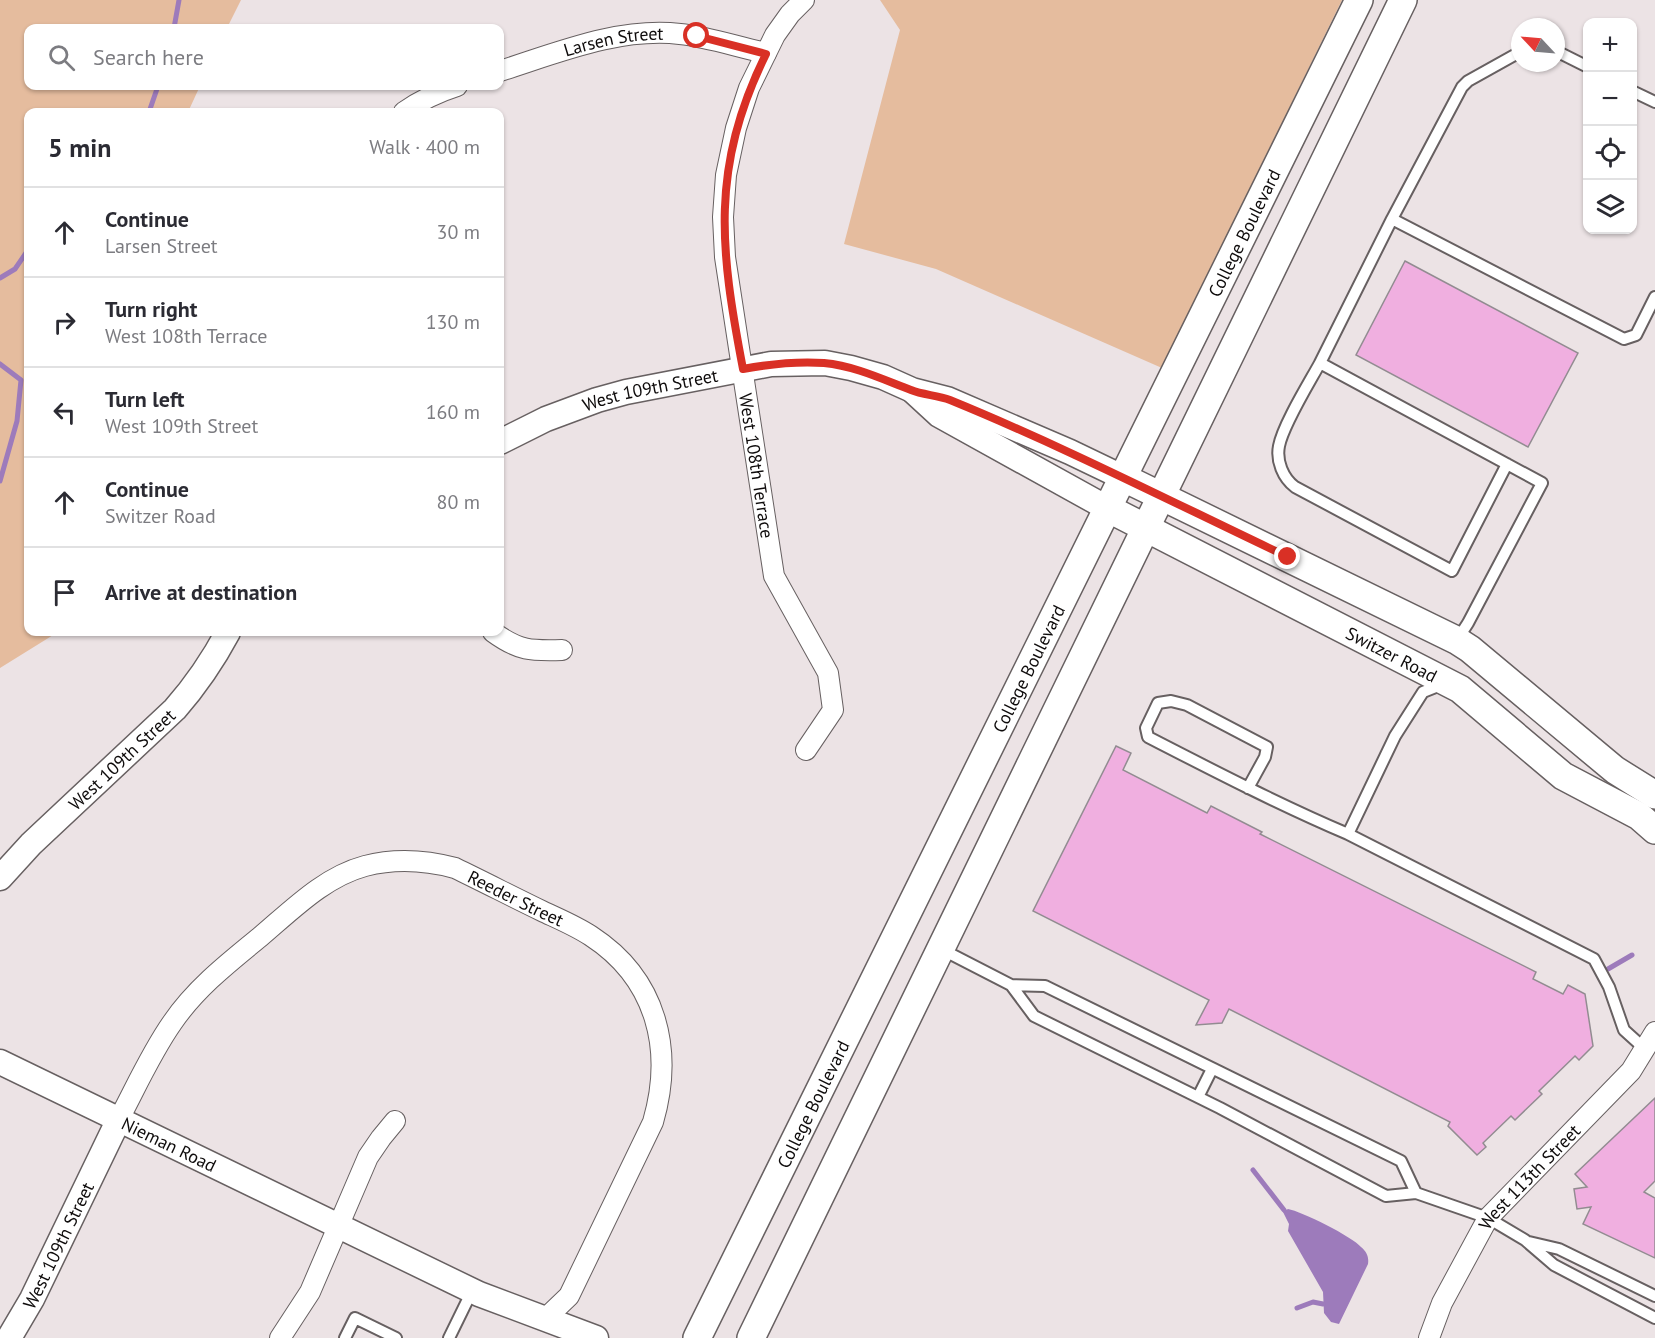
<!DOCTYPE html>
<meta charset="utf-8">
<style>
body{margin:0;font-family:"PT Sans",sans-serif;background:#f7f7f7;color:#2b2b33}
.controls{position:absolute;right:18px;top:18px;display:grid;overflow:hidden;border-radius:12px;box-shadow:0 2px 4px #0004}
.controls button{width:54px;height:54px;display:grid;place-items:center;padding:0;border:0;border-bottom:2px solid #e1e1e2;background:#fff;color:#2b2b33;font:30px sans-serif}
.compass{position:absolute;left:1511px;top:18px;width:54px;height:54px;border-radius:50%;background:#fff;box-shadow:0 2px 4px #0004;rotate:296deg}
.stop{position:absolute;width:18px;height:18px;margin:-14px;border:4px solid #d93025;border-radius:50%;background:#fff}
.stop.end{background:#d93025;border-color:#fff;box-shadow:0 2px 6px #0008}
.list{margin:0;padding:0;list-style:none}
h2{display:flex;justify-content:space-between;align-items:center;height:78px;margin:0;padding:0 24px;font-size:26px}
h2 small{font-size:20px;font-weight:400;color:#7c7c81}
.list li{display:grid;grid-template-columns:39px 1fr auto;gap:18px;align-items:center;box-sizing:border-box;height:90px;padding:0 24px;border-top:2px solid #e1e1e2}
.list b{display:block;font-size:22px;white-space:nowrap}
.list p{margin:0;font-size:20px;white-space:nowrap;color:#7c7c81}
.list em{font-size:20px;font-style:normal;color:#7c7c81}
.icon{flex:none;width:33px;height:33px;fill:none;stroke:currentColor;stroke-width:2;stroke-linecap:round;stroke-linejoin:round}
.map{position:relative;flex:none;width:1655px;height:1338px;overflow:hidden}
.search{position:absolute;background:#fff;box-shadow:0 2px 4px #0004;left:24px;top:24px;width:480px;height:66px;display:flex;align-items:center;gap:15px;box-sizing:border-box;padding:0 21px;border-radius:12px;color:#7c7c81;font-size:22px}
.panel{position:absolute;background:#fff;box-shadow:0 2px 4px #0004;left:24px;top:108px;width:480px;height:528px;border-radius:12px}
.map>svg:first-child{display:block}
.green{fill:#e5bc9e}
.water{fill:#9d7bbb}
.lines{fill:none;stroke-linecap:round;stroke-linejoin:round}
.stream{stroke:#9d7bbb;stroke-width:5}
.building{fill:#f0afe0;stroke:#928c91;stroke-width:1.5}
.service-casing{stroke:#676061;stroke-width:14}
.minor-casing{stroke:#676061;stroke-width:22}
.tertiary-casing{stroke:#676061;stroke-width:27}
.secondary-casing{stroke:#676061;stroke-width:30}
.service{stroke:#fff;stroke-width:10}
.minor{stroke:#fff;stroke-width:20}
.tertiary{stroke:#fff;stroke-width:24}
.secondary{stroke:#fff;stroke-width:27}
.route{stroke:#d93025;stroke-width:8}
.labels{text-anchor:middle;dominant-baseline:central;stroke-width:4.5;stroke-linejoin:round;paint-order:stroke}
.street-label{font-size:18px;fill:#0e0b0b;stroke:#fff}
</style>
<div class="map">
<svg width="1655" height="1338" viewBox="0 0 1655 1338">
<rect width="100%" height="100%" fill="#ece3e5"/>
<path class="green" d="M0,0H241L227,28H28V86H200L188,112H28V632H58L0,668Z
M880,0H1342L1162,368L936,269L844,244L900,30Z"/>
<path class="water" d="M1288,1209C1301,1211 1353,1237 1361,1247C1367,1252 1369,1257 1368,1264L1339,1324L1331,1322L1324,1313L1323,1292L1288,1231L1289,1224L1283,1212Z"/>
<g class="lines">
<path class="stream" d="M174,28L179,0
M149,112L158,86
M0,278L15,269L28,250
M0,364L21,380L17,421L0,481
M1608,969L1632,955
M1253,1170L1284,1210
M1297,1308L1313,1302L1323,1304"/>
</g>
<path class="building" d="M1405,261L1578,353L1528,447L1356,355Z
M1116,746L1131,753L1123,770L1207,813L1211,806L1262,832L1260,834L1536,972L1533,979L1563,994L1568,985L1585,994L1593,1046L1579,1060L1575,1056L1539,1091L1542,1094L1515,1120L1511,1116L1483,1143L1486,1147L1477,1155L1448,1126L1450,1122L1229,1009L1222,1023L1196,1025L1209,1000L1033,911Z
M1655,1098V1181L1644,1192L1655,1198V1258L1583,1224L1591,1207L1577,1209L1574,1189L1587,1187L1575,1174Z"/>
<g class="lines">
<defs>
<path id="service" d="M1556,51L1588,67
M1632,91L1655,102
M1392,219L1462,87L1468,81L1520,52
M1320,363C1309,383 1283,425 1279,446C1276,461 1283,478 1295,487L1452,571L1507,464
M1457,640L1468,623L1542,483L1320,363L1392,219L1624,339L1636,335L1655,297
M1443,684L1423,692L1395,736L1348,834L1594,959L1609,987L1624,1030L1645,1049
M1248,788L1265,757L1267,747L1187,705L1171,701L1158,703L1146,728L1148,737C1214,771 1280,805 1348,834
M941,949L1011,985L1045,986L1401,1161L1416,1193L1386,1196L1220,1108L1034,1016L1011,985
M1198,1097L1212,1069
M1416,1193L1488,1218L1525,1240L1554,1265L1655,1318
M1529,1242L1559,1249L1655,1296
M345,1338L355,1318L396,1338
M449,1338L472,1291"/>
<g id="minor">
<path id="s1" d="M804,0L790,14L775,35L749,88L736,128L726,175L723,217L725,257L774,576L828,673L833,710L806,750"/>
<path id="s2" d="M500,71C557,53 619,27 680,34C709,37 737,47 766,53"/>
<path d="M404,112C421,100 438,92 457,86"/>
<path d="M493,632C519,651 531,651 562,650"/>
<path id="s3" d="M119,1119C136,1087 151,1053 172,1023C195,989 228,963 260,937C292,910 324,877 365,866C396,858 425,860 455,868C484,882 513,897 542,911C559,919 576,926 591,936C657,979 674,1050 653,1122L569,1296L545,1319"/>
<path d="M280,1338L310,1292L368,1157L381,1138L395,1121"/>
<path id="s4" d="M1429,1338L1442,1303L1488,1218L1631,1071L1655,1032"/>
</g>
<g id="tertiary">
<path d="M914,392L939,415L1107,508"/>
<path id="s5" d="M500,442L546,419L597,400L626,392L771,364L825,363L851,368L883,377L912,390L947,399L1070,452L1122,477"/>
<path id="s6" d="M0,878L31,844L175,709C196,685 213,660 228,632"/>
<path id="s7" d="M0,1062L479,1294L596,1338"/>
<path id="s8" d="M9,1338L32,1299L119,1119"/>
</g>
<g id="secondary">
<path d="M1122,477L1456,640L1470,649L1615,770L1655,795"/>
<path id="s9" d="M1107,508L1460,689L1563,776L1639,816L1655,830"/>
<path id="s10" d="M697,1338L1359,0"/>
<path d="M751,1338L1403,0"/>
</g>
</defs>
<use href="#service" class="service-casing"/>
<use href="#minor" class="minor-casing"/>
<use href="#tertiary" class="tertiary-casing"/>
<use href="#secondary" class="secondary-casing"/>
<use href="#service" class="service"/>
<use href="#minor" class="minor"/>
<use href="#tertiary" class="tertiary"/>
<use href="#secondary" class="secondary"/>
</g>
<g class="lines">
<path class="route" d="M697,36L766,54C710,168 720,249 743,369C770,364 796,361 824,363C855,366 882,379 911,390C923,395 937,395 950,400C1065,447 1176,504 1288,557"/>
</g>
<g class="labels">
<g class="street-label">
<text stroke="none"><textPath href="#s2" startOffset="118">Larsen Street</textPath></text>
<text stroke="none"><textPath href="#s10" startOffset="1233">College Boulevard</textPath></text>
<text stroke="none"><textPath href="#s5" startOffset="160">West 109th Street</textPath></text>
<text stroke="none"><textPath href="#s1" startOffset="488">West 108th Terrace</textPath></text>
<text stroke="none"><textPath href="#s9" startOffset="320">Switzer Road</textPath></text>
<text stroke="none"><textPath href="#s10" startOffset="747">College Boulevard</textPath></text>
<text stroke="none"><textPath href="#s6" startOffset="170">West 109th Street</textPath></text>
<text stroke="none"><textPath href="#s3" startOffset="520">Reeder Street</textPath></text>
<text stroke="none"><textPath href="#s10" startOffset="261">College Boulevard</textPath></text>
<text stroke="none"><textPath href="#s7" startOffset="188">Nieman Road</textPath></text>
<text stroke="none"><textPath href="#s4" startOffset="192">West 113th Street</textPath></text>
<text stroke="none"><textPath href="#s8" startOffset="105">West 109th Street</textPath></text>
</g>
</g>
</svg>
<div class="controls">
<button>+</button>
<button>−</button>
<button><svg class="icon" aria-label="locate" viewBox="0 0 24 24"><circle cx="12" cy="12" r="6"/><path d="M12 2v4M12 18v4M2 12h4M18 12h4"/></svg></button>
<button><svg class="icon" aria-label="layers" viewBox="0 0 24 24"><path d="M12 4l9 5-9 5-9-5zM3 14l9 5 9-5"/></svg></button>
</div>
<svg class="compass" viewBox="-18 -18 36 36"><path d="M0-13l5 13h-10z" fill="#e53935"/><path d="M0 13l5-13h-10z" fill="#7c7c81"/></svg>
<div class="stop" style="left:697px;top:36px"></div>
<div class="stop end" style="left:1288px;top:557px"></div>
<div class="search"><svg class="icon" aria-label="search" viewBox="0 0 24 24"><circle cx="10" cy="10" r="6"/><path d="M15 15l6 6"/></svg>Search here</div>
<section class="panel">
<h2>5 min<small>Walk · 400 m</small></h2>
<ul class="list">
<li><svg class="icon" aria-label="ahead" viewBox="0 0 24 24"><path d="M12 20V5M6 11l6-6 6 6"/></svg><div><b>Continue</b><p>Larsen Street</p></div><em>30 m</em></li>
<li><svg class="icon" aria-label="right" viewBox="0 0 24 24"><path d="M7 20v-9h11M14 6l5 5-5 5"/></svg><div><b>Turn right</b><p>West 108th Terrace</p></div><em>130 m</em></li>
<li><svg class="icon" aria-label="left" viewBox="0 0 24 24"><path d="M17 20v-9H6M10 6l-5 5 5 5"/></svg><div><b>Turn left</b><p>West 109th Street</p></div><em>160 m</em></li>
<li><svg class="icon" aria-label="ahead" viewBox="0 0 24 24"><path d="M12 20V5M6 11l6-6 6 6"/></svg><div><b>Continue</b><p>Switzer Road</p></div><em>80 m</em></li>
<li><svg class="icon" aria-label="arrive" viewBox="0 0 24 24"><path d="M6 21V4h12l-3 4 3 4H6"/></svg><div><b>Arrive at destination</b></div></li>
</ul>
</section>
</div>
